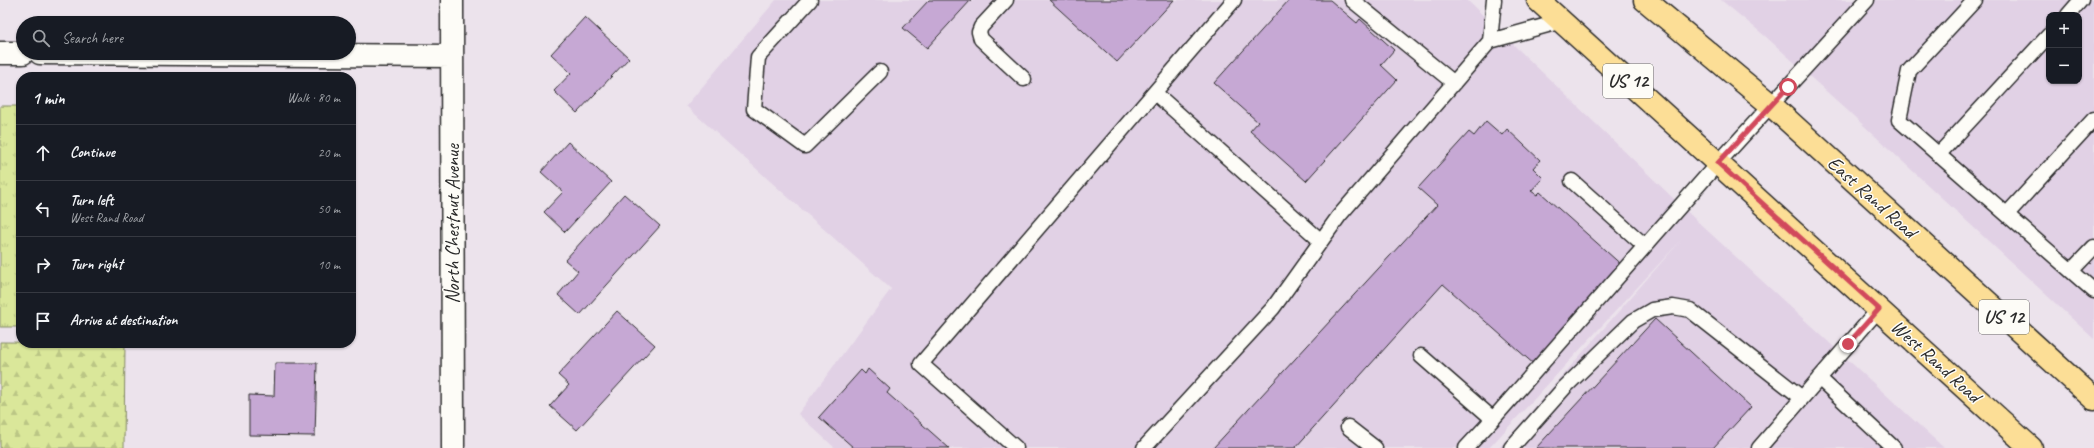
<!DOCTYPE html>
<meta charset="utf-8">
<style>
body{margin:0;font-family:Caveat,sans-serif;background:#242831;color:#f1f3f6}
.controls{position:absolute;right:12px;top:12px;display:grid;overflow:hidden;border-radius:8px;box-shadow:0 1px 3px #0004}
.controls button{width:36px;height:36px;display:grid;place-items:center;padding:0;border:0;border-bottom:1px solid #363941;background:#171b24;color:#f1f3f6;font:20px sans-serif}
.stop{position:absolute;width:12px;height:12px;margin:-9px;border:3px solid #d1495b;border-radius:50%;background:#fff}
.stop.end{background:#d1495b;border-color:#fff;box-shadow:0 1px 4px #0008}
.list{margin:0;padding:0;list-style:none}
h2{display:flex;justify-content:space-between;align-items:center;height:52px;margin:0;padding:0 16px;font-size:17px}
h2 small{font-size:13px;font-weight:400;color:#9ea1a6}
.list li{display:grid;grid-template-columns:26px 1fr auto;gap:12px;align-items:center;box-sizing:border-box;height:56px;padding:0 16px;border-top:1px solid #363941}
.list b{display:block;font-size:15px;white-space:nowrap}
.list p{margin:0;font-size:13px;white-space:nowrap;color:#9ea1a6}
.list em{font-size:13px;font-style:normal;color:#9ea1a6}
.icon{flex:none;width:22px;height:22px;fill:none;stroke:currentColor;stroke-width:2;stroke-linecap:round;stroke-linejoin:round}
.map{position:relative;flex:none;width:2094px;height:448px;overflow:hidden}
.search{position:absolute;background:#171b24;box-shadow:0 1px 3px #0004;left:16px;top:16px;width:340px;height:44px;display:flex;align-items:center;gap:10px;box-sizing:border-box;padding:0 14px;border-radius:22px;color:#9ea1a6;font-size:15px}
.panel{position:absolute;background:#171b24;box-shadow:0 1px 3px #0004;left:16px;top:72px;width:340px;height:276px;border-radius:16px}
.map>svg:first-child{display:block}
.built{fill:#e1d1e5;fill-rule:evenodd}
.grass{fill:url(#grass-tufts);stroke:#828962}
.forest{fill:url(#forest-firs);stroke:#828962}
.building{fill:#c6a8d4;stroke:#2b2b2b}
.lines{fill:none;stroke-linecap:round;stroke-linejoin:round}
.lane-casing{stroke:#2b2b2b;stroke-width:17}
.street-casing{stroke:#2b2b2b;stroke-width:25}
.primary-casing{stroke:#2b2b2b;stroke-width:25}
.lane{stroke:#fdfcf7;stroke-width:14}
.street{stroke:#fdfcf7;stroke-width:22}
.primary{stroke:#fcde96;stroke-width:22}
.route{stroke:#d1495b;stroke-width:5}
.labels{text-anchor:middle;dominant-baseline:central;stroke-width:3;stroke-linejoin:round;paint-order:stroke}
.shield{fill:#fdfcf7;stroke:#6a6a68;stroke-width:1}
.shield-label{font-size:19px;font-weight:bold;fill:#2b2b2b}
.street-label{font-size:20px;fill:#2b2b2b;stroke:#fdfcf7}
</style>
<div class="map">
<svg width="2094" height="448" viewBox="0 0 2094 448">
<defs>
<pattern id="grass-tufts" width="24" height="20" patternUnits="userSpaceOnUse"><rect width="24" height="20" fill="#dae79a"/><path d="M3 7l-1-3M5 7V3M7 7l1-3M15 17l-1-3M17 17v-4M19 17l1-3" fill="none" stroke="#bbc685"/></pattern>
<pattern id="forest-firs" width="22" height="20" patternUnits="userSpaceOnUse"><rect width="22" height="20" fill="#dae79a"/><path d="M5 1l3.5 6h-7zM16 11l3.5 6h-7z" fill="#bbc685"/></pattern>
</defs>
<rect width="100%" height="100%" fill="#ece3ec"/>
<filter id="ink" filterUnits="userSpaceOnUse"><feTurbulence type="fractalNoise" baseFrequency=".025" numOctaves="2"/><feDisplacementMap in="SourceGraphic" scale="8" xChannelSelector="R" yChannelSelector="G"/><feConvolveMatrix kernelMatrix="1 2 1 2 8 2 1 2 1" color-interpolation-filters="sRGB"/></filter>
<g filter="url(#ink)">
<path class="built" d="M776,0H1467L1698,222L1944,448H1499L1682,239L1489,448H835L798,414L891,289L686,106Z
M1721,0H2094V339L1847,110L1765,36ZM2049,15H2079V81H2049Z"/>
<path class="grass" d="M0,106H21V327H0Z"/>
<path class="forest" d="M0,342L125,343L124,448H0Z"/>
<path class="building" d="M929,0H971L927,48L903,28Z
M1049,0H1174L1117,62Z
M1289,0H1330L1357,23L1360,19L1394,50L1381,65L1397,80L1306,181L1250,131L1258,122L1214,83Z
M585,17L629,58L577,113L554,91L571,73L551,54Z
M1486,121L1502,135L1507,129L1540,160L1533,168L1543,178L1531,191L1537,195L1540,192L1625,268L1536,366L1443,284L1295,448H1213L1437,205L1418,188L1469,132L1474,136Z
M568,142L611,182L565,232L544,212L563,192L541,172Z
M624,194L660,226L580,315L558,295L578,271L565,260Z
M617,311L655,345L577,430L550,406L569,385L558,375Z
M1655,319L1751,407L1713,448H1536Z
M275,363H317L315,436L249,435V395L274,396Z
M868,369L890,389L887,393L949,448H854L819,417L861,370L865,374Z"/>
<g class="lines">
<defs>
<path id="lane" d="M810,0L758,57L754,109L805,146L880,72
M1006,0L981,27L979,32L981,39L1024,79
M1352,0L1454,83
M1975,0L1909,71L1899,120L2094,291
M2068,15L2081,0
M1490,41L1494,0
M1155,93L1321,241
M1939,154L2049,35
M1572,181L1645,246
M2007,214L2094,119
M2071,271L2094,247
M1421,356L1493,419L1718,163L1867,0
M1819,378L1894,448
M1348,427L1375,448
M1016,448L921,364L1234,0
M1144,448L1273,308L1339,216L1490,41L1562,21
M1466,448L1493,419
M1511,448L1565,387L1633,321L1652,310L1673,307L1690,310L1802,398
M1759,448L1879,309"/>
<path id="street" d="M452,0L453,448
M0,53H23
M40,53L452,56"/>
<path id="primary" d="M1538,0L2031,448
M1645,0L1771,105L2094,399"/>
</defs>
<use href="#lane" class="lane-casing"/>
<use href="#street" class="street-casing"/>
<use href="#primary" class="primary-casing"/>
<use href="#lane" class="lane"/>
<use href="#street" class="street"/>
<use href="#primary" class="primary"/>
</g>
</g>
<g class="lines" filter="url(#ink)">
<path class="route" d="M1788,87L1718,163L1879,309L1848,344"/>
</g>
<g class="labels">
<g class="shield">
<rect x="1603" y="64" width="50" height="34" rx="3"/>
<rect x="1979" y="300" width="50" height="34" rx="3"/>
</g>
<g class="shield-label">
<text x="1628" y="81">US 12</text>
<text x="2004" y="317">US 12</text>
</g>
<g class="street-label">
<text transform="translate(1872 197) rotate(42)">East Rand Road</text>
<text transform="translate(452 224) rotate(-90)">North Chestnut Avenue</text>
<text transform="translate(1936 361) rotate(42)">West Rand Road</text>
</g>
</g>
</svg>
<div class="controls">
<button>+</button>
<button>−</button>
</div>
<div class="stop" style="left:1788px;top:87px"></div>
<div class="stop end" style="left:1848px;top:344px"></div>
<div class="search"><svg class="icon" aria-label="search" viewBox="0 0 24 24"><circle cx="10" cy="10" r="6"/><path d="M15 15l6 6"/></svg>Search here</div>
<section class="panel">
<h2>1 min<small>Walk · 80 m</small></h2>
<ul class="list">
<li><svg class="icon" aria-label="ahead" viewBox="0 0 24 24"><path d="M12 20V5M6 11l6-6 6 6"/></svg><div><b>Continue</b></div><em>20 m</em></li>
<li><svg class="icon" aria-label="left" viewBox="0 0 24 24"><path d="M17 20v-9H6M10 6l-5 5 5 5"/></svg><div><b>Turn left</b><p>West Rand Road</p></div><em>50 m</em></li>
<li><svg class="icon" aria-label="right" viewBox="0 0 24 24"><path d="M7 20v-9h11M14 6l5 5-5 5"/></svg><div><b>Turn right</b></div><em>10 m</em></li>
<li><svg class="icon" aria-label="arrive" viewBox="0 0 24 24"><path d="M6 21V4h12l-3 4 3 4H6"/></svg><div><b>Arrive at destination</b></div></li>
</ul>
</section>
</div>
